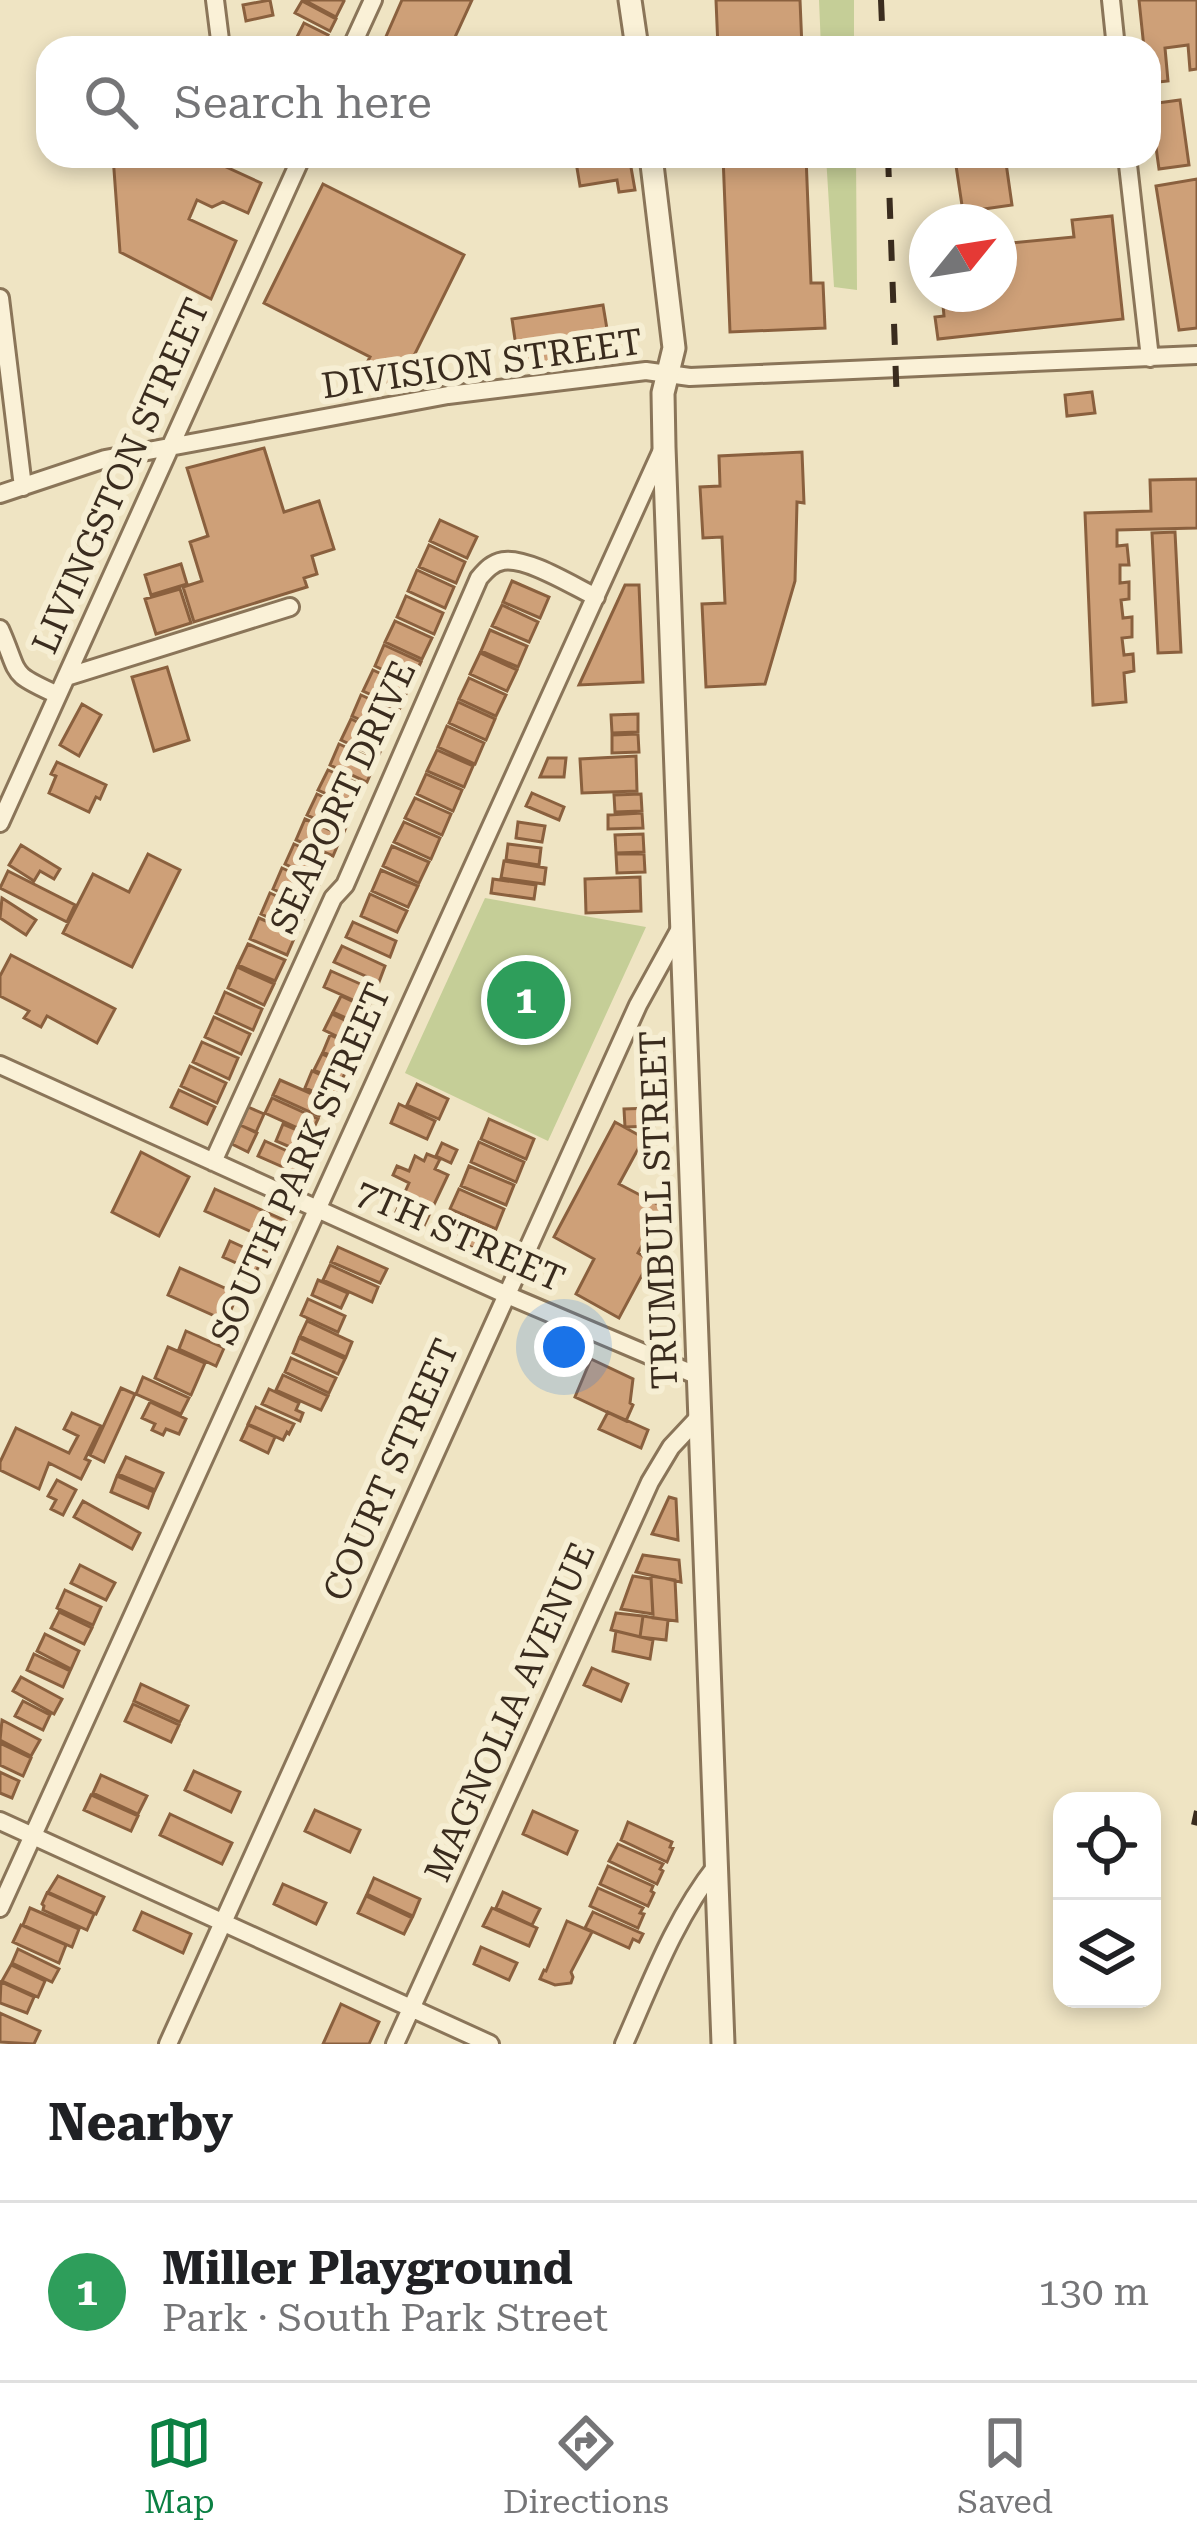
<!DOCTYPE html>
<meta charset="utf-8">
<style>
body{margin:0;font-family:"Roboto Serif",serif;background:#f6f6f6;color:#202124}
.controls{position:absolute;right:36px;bottom:36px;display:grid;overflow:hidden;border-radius:24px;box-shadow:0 6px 18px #0003}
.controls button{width:108px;height:108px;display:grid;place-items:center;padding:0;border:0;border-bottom:3px solid #e0e0e0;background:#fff;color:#202124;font:60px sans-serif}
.compass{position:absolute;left:909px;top:204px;width:108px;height:108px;border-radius:50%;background:#fff;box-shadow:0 6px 18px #0003;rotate:60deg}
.you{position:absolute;left:564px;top:1347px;width:42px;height:42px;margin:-30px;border:9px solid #fff;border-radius:50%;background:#1a73e8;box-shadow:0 0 0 18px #1a73e833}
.badge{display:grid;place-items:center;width:78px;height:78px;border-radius:50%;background:#0b8043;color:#fff;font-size:39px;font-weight:700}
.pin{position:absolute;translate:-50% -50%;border:6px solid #fff;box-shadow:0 3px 12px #0006}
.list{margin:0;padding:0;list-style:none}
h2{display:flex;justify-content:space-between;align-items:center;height:156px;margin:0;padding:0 48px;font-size:51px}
h2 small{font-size:39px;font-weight:400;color:#757577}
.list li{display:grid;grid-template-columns:78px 1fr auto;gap:36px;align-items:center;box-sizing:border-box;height:180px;padding:0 48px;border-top:3px solid #e0e0e0}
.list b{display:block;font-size:45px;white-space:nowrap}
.list p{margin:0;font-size:39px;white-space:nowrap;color:#757577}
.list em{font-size:39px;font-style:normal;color:#757577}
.icon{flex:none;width:66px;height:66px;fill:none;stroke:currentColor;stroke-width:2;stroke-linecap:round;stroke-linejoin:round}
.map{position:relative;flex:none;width:1197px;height:2044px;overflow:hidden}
.search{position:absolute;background:#fff;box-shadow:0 6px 18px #0003;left:36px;right:36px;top:36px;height:132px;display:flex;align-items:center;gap:30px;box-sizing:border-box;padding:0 42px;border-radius:36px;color:#757577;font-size:45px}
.sheet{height:336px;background:#fff}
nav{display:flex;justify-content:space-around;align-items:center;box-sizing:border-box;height:168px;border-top:3px solid #e0e0e0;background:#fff;font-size:33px;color:#757577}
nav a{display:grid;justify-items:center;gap:6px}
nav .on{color:#0b8043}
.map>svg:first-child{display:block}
.green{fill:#c5ce97}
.building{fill:#cea078;stroke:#8a603e;stroke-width:3}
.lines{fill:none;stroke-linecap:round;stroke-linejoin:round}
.minor-casing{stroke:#8a7559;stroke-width:22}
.tertiary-casing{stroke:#8a7559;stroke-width:27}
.minor{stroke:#faf1d7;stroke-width:16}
.tertiary{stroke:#faf1d7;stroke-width:21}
.rail{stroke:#3a2c1e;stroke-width:6;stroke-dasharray:21 21;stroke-linecap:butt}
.labels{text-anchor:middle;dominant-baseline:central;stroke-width:12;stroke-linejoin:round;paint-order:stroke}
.street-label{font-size:36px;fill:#3a2c1e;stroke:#f6eed3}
</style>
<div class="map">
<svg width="1197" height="2044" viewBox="0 0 1197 2044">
<rect width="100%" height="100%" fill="#efe4c3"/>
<path class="green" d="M819,0H854V48H821Z
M826,156H856L857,290L834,287Z
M485,898L646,927L548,1141L405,1073Z"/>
<path class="building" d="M270,0L273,15L246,21L243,5Z
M304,0H343L344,1L336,17Z
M402,0H472L450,48H381Z
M716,0H800L802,48H718Z
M1139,0H1197V69L1190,70L1188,45L1165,48L1168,81L1149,83V48H1144Z
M302,1L336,19L330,31L295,13Z
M304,23L328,35L321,48H280L285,38L294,43Z
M1180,100L1189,165L1159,169L1150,104Z
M113,156H202L261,183L248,213L223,202L212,207L197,200L189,219L236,241L211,299L120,252Z
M575,156H629L635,190L619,192L617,180L580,186Z
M723,156H806L811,283H823L825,328L730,332Z
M980,156H1005L1012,205L963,212L955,159Z
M1197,179V328L1179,330L1156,186Z
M323,184L464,255L397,390L362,372L370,357L264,303Z
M1112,216L1123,319L938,339L935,317L944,316L942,294H999V244L1074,237L1072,220Z
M603,305L611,353L519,367L512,319Z
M1092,392L1095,413L1067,416L1065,395Z
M264,448L284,512L319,501L334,549L312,556L317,574L304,578L307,587L194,622L183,587L202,581L190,542L208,536L187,468Z
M802,452L804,503L797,502L795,581L765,684L706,687L702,604L725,603L722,537L703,538L700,487L720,486L719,456Z
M1197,479V528L1117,530V546L1127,545L1129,565H1120V583L1129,582V599L1121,600L1123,618L1132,617V637L1122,638L1124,655L1133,654L1134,671L1124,673L1126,702L1093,705L1085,513L1151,511L1150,480Z
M440,520L477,537L467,558L430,541Z
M1175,532L1181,652L1158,653L1152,533Z
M429,545L465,562L456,583L419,567Z
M181,564L187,584L151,595L145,575Z
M417,570L454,587L445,608L408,591Z
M512,581L549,597L540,618L503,602Z
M625,585H639L643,682L579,685Z
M180,589L191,623L156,634L145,599Z
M406,596L443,613L434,634L397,617Z
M502,605L538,622L529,642L492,626Z
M395,621L432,638L422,659L385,642Z
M490,630L527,646L518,667L481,651Z
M384,645L421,662L411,683L375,666Z
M480,653L517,670L507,691L470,674Z
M167,667L189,740L154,751L132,677Z
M373,670L409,687L400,708L363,691Z
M469,678L506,695L496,716L459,699Z
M361,695L398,712L389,733L352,716Z
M458,702L495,719L486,740L449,723Z
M82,704L101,715L79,756L60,745Z
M638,714V732L612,733L611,715Z
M351,719L387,736L378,757L341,740Z
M447,726L484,743L475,764L438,747Z
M638,734L639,752L612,753V735Z
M339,744L376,761L367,782L330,765Z
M437,750L473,766L464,787L427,771Z
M636,756L637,791L582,793L580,759Z
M548,758H566L564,777H540Z
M57,762L106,785L100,799L96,797L89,812L49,793L56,776L51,774Z
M328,770L364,786L355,807L318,790Z
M426,774L462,790L453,811L417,794Z
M532,793L564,807L559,820L526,806Z
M317,794L353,811L344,832L307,815Z
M641,794L642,811L615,812L614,795Z
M415,798L451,814L442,835L405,818Z
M642,813L643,828L608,829V815Z
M305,819L342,835L333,856L296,840Z
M404,822L440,838L431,859L394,842Z
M518,822L545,826L542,842L516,838Z
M643,834L644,852L616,853L615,835Z
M294,844L330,860L321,881L285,864Z
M508,844L541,848L539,865L506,860Z
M21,845L60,869L54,879L40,871L34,881L9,865Z
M392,846L429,862L419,883L383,866Z
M148,854L180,870L132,967L63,933L93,874L129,892Z
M616,854H644L645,872L617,873Z
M504,861L546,868L544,884L501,878Z
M282,868L319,885L309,906L273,889Z
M381,870L418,886L408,907L372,891Z
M8,871L75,905L67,922L0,888Z
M640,877L641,911L586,913L585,879Z
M493,879L536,885L534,899L491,893Z
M270,893L307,910L298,931L261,914Z
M370,894L407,911L397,932L361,916Z
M2,898L36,920L26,935L0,918Z
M259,918L296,934L287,955L250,939Z
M353,922L396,941L390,957L346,937Z
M248,944L285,960L275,981L238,965Z
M342,946L385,966L379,982L334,962Z
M11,955L115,1009L97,1043L47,1016L41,1027L24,1018L29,1011L0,996V976Z
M237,967L274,984L264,1005L228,988Z
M331,971L374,990L369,1007L324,987Z
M225,992L262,1009L253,1030L216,1013Z
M341,996L373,1011L366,1027L333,1012Z
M506 1021a11 11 0 1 1 22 0a11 11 0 1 1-22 0Z
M332,1014L365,1030L357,1046L324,1030Z
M214,1017L250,1034L241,1054L205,1037Z
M330,1035L357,1047L350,1064L323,1052Z
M202,1042L238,1058L229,1079L193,1062Z
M322,1054L348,1066L341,1082L314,1070Z
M190,1066L226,1083L217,1103L181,1086Z
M312,1071L341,1084L333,1100L305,1088Z
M280,1080L326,1100L319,1116L273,1095Z
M417,1084L448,1099L439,1119L407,1105Z
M179,1090L215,1107L207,1124L171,1107Z
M272,1098L318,1119L311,1134L265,1113Z
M399,1104L435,1121L427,1139L391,1123Z
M248,1107L264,1114L256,1132L240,1125Z
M653,1108L654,1126L625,1127L624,1109Z
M489,1119L534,1139L526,1159L481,1139Z
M615,1122L644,1138L619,1184L663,1207L638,1253L650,1260L619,1318L576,1294L594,1259L554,1237Z
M283,1124L311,1136L304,1153L276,1141Z
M240,1125L257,1133L248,1152L232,1144Z
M265,1141L307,1160L301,1175L258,1156Z
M479,1142L524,1162L516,1182L471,1162Z
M442,1143L457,1150L451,1163L436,1156Z
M141,1152L189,1177L159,1236L112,1212Z
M427,1154L440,1159L435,1169L448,1175L423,1228L395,1214L409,1183L393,1175L397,1166L409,1171L415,1156L424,1161Z
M469,1166L514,1185L506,1205L461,1186Z
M215,1189L286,1221L271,1253L258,1247L263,1237L205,1211Z
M459,1189L504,1209L496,1229L450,1209Z
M448,1214L493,1234L485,1253L440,1234Z
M230,1241L263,1256L256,1272L223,1257Z
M338,1247L387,1269L380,1283L331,1262Z
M330,1265L378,1287L372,1302L323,1280Z
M180,1268L238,1294L226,1321L168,1295Z
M318,1280L348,1293L341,1308L312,1295Z
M308,1299L345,1316L338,1332L301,1315Z
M307,1321L352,1342L346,1357L300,1336Z
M186,1331L224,1348L216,1366L179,1349Z
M299,1338L345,1359L338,1374L293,1353Z
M168,1347L205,1363L191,1395L155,1378Z
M291,1358L336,1378L329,1393L285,1372Z
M591,1359L633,1379L630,1403L633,1405L626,1421L575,1397Z
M283,1375L328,1396L321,1410L276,1390Z
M143,1377L189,1398L181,1414L136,1394Z
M121,1388L135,1394L104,1462L90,1455Z
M269,1389L299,1403L296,1410L303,1413L300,1421L262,1404Z
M150,1402L186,1419L179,1434L166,1429L163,1435L152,1430L155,1424L142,1418Z
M256,1407L294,1424L289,1434L287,1432L283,1440L248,1424Z
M608,1412L648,1430L641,1448L599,1429Z
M72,1413L101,1426L85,1459L90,1461L81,1479L49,1463L39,1489L0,1470V1462L16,1428L69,1453L78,1436L64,1429Z
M248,1425L275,1437L268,1453L241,1440Z
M126,1457L163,1473L155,1490L118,1474Z
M117,1476L154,1492L148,1508L111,1492Z
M57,1480L76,1490L63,1515L51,1509L56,1500L48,1496Z
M669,1497L676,1499L678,1540L652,1534Z
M83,1501L140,1533L132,1549L74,1517Z
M643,1555L679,1560L681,1582L636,1572Z
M80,1565L115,1583L106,1600L71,1583Z
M633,1576L651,1579L653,1614L621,1609Z
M651,1576L675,1580L677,1621L653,1618Z
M65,1590L101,1607L93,1625L57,1608Z
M59,1612L92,1628L84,1644L51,1628Z
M616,1613L643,1616L640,1637L611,1630Z
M643,1616L668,1620L666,1640L640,1637Z
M616,1631L653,1640L650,1659L613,1651Z
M45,1634L79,1651L71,1669L37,1651Z
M34,1654L70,1671L63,1687L27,1670Z
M592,1668L628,1684L621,1701L584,1685Z
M21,1677L62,1699L54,1714L13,1691Z
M141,1684L188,1706L180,1722L134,1701Z
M23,1701L50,1715L43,1730L15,1716Z
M133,1704L179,1725L171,1742L125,1721Z
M2,1720L40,1740L31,1756L0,1740Z
M0,1743L31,1758L23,1776L0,1765Z
M194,1771L240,1792L231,1812L185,1790Z
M0,1772L19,1781L12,1798L0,1793Z
M101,1775L147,1796L138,1814L93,1793Z
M91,1795L138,1816L131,1831L84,1810Z
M315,1810L360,1830L350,1852L305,1831Z
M533,1811L577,1831L567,1854L523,1834Z
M170,1814L232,1843L222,1864L160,1835Z
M628,1822L672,1842L670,1847L673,1848L667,1862L621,1840Z
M618,1844L663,1864L660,1869L663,1871L657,1884L609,1861Z
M608,1866L653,1886L651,1891L654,1893L648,1906L600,1884Z
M58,1876L104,1897L96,1914L48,1892Z
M374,1878L420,1899L413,1916L367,1894Z
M283,1884L326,1903L316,1924L274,1904Z
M598,1888L643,1908L640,1913L644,1914L638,1928L590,1906Z
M503,1892L540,1909L532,1925L496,1908Z
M47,1893L94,1914L87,1930L43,1910L44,1906L42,1904Z
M366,1896L412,1918L404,1934L358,1913Z
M30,1908L79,1929L72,1947L23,1925Z
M492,1908L537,1928L529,1946L483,1926Z
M142,1912L191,1934L183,1953L134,1930Z
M593,1912L643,1934L639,1942L633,1939L629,1948L585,1928Z
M567,1921L592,1932L571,1972L573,1977L571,1983L555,1985L540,1979L544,1970L546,1971Z
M21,1925L66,1945L59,1963L13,1942Z
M481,1947L517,1963L509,1980L474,1964Z
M18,1949L59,1969L52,1982L12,1963Z
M11,1965L45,1981L38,1997L2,1981Z
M1,1982L34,1997L27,2013L0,2003Z
M341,2004L379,2022L369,2044H323Z
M0,2013L40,2031L34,2044L0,2042Z"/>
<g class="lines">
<defs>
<path id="minor" d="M215,0L221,48
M1111,0L1116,48
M351,48L373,0
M1127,156L1150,358
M0,298L23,487
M0,494L105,459L448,395L646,371L690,377L1197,355
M0,629C21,676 7,672 58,695
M66,677L290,607
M0,823L302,156
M0,1065L507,1295L698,1376
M213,1162L333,898L345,885L479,578C486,570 492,563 503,561C527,557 573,586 596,597
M0,1821L490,2044
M0,1908L662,450
M168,2044L638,1005L681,927
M395,2044L650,1482L671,1447L700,1416
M624,2044C651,1983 675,1918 717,1865"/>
<path id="tertiary" d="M630,0L637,48
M651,156L674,348L663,393L664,447L723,2044"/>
</defs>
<use href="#minor" class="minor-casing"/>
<use href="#tertiary" class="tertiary-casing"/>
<use href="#minor" class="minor"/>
<use href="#tertiary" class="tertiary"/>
<path class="rail" d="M881,0L883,48
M888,156L897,406
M1194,1825L1197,1811"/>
</g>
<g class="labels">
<g class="street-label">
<text transform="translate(482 364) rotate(-8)">DIVISION STREET</text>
<text transform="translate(121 476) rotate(-66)">LIVINGSTON STREET</text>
<text transform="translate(343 797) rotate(-65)">SEAPORT DRIVE</text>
<text transform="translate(301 1164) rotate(-66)">SOUTH PARK STREET</text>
<text transform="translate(659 1210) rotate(-92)">TRUMBULL STREET</text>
<text transform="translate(460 1236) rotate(24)">7TH STREET</text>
<text transform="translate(391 1470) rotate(-66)">COURT STREET</text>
<text transform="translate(510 1712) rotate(-66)">MAGNOLIA AVENUE</text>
</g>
</g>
</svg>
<div class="controls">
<button><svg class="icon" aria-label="locate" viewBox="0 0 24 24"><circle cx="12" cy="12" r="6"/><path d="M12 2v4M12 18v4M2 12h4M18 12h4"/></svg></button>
<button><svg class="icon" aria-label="layers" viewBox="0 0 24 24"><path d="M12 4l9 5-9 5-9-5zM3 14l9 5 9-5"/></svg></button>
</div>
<svg class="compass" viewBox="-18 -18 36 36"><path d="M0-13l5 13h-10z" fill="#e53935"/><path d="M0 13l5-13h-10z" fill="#757577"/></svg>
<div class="you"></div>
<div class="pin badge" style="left:526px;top:1000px;background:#2e9e5b">1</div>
<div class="search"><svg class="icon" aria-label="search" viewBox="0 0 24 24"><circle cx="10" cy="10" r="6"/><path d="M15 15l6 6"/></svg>Search here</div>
</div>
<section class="sheet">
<h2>Nearby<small></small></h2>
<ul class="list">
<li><span class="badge" style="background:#2e9e5b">1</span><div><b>Miller Playground</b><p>Park · South Park Street</p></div><em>130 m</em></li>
</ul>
</section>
<nav>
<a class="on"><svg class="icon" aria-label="map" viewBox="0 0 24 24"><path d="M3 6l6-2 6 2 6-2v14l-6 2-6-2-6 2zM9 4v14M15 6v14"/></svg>Map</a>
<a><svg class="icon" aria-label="directions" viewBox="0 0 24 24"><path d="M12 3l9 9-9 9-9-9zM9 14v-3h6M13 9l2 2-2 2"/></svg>Directions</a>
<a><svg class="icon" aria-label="saved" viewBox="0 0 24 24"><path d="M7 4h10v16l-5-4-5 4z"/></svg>Saved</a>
</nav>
